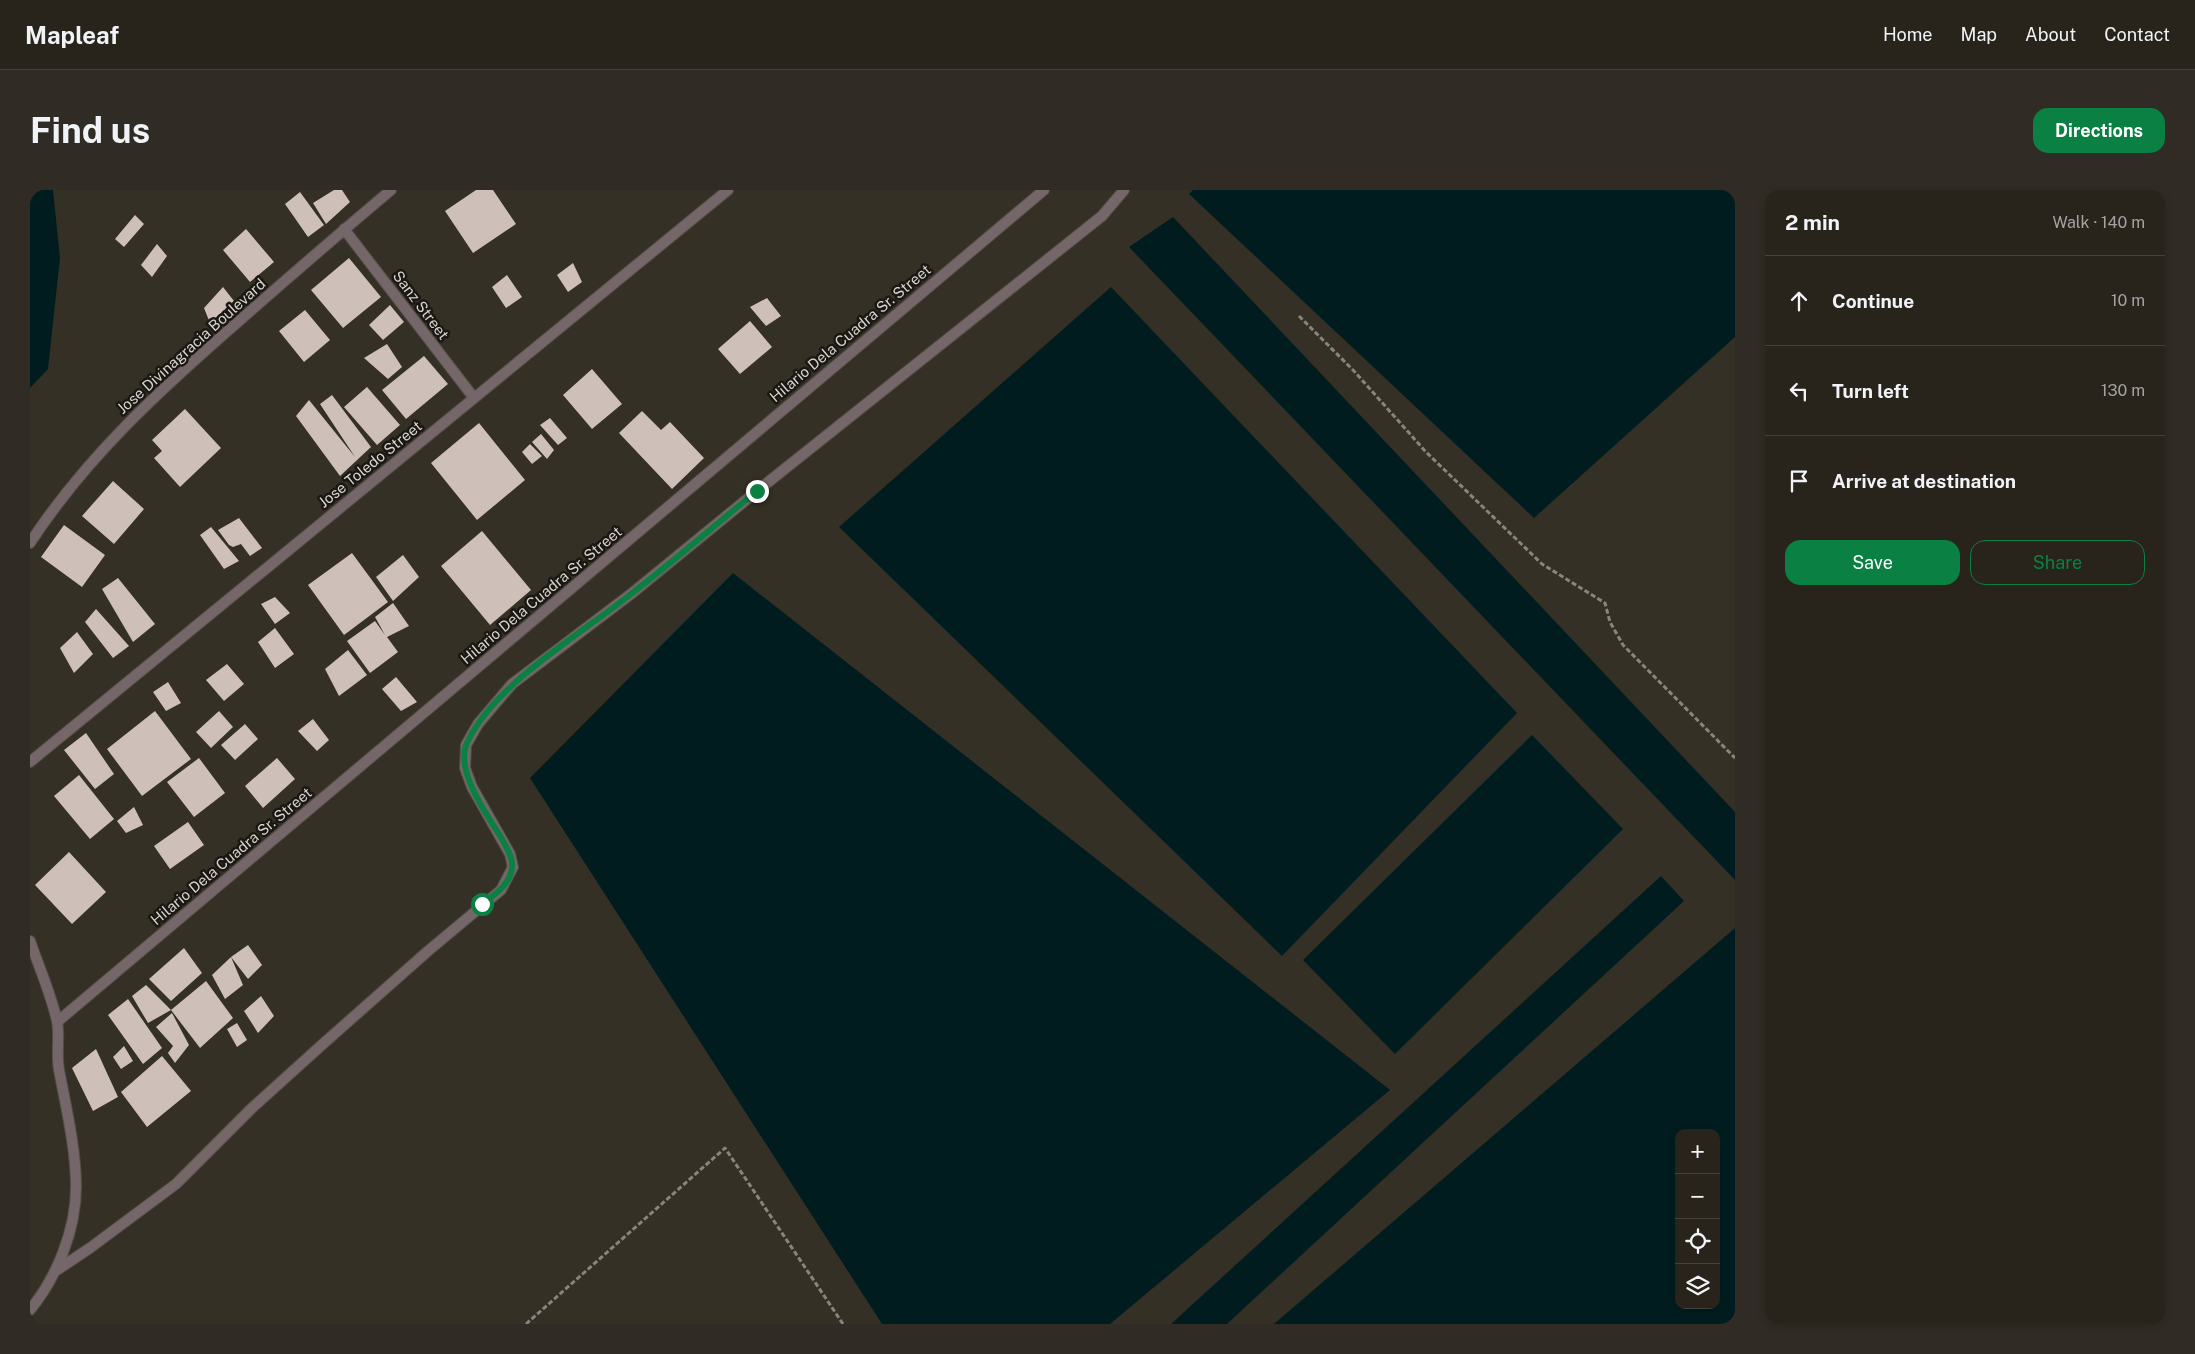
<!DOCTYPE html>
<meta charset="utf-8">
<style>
body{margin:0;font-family:"Public Sans",sans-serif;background:#302c25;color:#f1f3f6}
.controls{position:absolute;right:15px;bottom:15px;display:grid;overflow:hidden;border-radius:10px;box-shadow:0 2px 8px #0003}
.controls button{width:45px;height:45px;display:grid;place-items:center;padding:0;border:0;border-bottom:1px solid #44413b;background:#28241c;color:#f1f3f6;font:25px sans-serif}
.stop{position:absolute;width:15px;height:15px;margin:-11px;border:4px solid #0b8043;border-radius:50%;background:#fff}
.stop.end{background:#0b8043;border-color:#fff;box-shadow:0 1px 5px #0008}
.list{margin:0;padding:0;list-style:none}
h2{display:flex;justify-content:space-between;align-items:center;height:65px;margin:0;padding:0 20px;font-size:21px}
h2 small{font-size:16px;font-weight:400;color:#a5a4a3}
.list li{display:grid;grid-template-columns:32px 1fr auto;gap:15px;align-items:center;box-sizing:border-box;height:90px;padding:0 20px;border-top:1px solid #44413b}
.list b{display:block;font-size:19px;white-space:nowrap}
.list em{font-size:16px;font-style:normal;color:#a5a4a3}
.actions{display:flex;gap:10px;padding:15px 20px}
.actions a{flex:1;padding:11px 0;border:1px solid #0b8043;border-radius:15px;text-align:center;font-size:18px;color:#0b8043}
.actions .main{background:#0b8043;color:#fff}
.icon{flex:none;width:28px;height:28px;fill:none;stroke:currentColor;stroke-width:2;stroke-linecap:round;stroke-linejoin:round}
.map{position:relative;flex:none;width:1705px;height:1134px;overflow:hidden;border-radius:15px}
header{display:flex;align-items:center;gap:30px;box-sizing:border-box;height:70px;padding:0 25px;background:#28241c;border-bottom:1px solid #44413b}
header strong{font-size:24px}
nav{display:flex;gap:28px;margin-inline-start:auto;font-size:18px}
.intro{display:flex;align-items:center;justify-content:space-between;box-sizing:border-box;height:120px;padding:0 30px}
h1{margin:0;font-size:35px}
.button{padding:12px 22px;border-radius:15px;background:#0b8043;color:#fff;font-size:18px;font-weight:700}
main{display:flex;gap:30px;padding:0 30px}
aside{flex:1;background:#28241c;border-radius:15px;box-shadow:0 2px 8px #0003}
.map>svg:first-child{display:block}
.water{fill:#001c1f;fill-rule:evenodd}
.building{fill:#cebfb9}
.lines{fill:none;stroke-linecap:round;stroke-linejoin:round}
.street-casing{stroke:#524e44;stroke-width:12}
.path{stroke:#89857d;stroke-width:3;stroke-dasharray:5 2.5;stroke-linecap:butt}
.street{stroke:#746669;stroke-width:10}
.route{stroke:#0b8043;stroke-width:6}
.labels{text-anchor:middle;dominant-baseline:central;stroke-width:5;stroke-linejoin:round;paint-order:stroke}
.street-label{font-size:15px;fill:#d8d4ce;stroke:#1b1814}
</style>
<header>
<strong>Mapleaf</strong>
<nav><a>Home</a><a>Map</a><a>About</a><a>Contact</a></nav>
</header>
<div class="intro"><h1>Find us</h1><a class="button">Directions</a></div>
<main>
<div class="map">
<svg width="1705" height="1134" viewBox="0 0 1705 1134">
<rect width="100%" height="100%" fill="#353026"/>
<path class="water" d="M0,0H23L30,68L18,179L0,198Z
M1163,0H1705V147L1504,328L1159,4Z
M1143,27L1705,622V690L1099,57Z
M1081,97L1487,523L1252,766L809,337Z
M703,383L1360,900L1080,1134H852L500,588Z
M1502,545L1593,639L1365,864L1273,770Z
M1631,686L1654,711L1197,1134H1141Z
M1705,738V1134H1244ZM1649,943H1686V1115H1649Z"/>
<path class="building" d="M304,0H312L320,12L296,34L283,13Z
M446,0H463L486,34L443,63L415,21Z
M270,2L294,35L278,47L255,14Z
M105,25L114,34L94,57L85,49Z
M216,39L244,72L220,92L193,60Z
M127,54L137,66L122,87L111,75Z
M319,68L351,107L313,138L281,100Z
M543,73L552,92L538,102L527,85Z
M477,85L492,107L476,118L462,97Z
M193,97L204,111L180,133L174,118Z
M737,108L751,126L736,136L720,117Z
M360,115L374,132L353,150L339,135Z
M275,120L300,150L274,172L249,141Z
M720,131L742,157L710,184L688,159Z
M357,154L372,177L358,189L334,168Z
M394,166L418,194L376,229L352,200Z
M562,179L592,214L562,239L533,205Z
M337,197L370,235L347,255L314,217Z
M302,205L341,257L310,286L266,226L279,210L325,267L290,214Z
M155,219L191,258L150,297L124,268L132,261L122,250Z
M612,221L631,240L640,232L674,268L642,299L589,243Z
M520,228L537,248L528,255L510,235Z
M449,233L495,290L447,330L401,273Z
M511,244L524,260L517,269L502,252Z
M500,254L512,266L502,274L492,262Z
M83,291L114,319L84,354L52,326Z
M209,328L232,358L220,366L211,354L203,357L199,355L188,340Z
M34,335L75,365L52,397L11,367Z
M181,337L209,371L194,379L170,345Z
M452,341L501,400L460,435L411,376Z
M322,363L358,412L314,445L278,395Z
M373,365L389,387L363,411L346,387Z
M88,388L125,434L103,452L72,399Z
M245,407L260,423L245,434L231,414Z
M363,413L379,436L357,447L368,462L340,483L317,451L345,431L355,445L345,427Z
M66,419L99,456L83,468L55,432Z
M245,438L264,464L245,478L228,452Z
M47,442L63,464L44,483L30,458Z
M318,460L337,485L309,506L295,479Z
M197,474L214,494L194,511L176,490Z
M366,487L387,512L371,521L352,499Z
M138,492L151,513L136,521L123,502Z
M125,521L161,569L112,606L77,559Z
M189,521L203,537L181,558L166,542Z
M283,529L299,550L287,561L268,541Z
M215,534L228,549L205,570L191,555Z
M56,543L84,584L65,599L34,560Z
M169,568L195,603L164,627L137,592Z
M247,568L265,589L233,618L215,596Z
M49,585L84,629L60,649L24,606Z
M104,617L113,635L96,643L87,631Z
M158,632L174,655L140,679L124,656Z
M39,662L76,702L42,734L5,695Z
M218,755L232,775L218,789L201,767L213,795L195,809L182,785L201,767Z
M154,758L172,783L141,811L119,789Z
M176,791L203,828L170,858L141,820L118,833L102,806L116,795L141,820Z
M231,806L244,826L228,843L214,821Z
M98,809L132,858L113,874L78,825Z
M142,823L159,855L145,873L138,863L143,856L126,837Z
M207,833L217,850L207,857L197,839Z
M94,856L103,871L91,879L83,867Z
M66,859L88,907L63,921L42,878Z
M132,866L161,901L117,937L91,902Z"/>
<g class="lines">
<defs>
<path id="street" d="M314,39L444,208
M0,353C57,266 131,199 209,131C259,87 310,43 361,0
M0,572L698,0
M0,751C9,777 21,804 27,831C30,846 26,864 29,880C36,917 46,959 46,997C46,1040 27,1087 0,1120
M27,832L1014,0
M27,1080L60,1058L146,994L222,918L294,853L398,761L471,700L483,677L480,664L442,597L435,578L436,555L448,534L482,494L601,404L727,301L1072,26L1094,0"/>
</defs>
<use href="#street" class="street-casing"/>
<path class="path" d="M1269,126L1324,181L1396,262L1512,374L1575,413L1580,432L1593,455L1705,568
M496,1134L695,958L813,1134"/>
<use href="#street" class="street"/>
</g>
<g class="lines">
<path class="route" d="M452,714C464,705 481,694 482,677C483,667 476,657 472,649C458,626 424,580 437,553C464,494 551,444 601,404C644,371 685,335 727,301"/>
</g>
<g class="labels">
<g class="street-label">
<text transform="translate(391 115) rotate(53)">Sanz Street</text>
<text transform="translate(820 143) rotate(-40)">Hilario Dela Cuadra Sr. Street</text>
<text transform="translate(161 156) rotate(-42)">Jose Divinagracia Boulevard</text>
<text transform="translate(340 274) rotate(-39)">Jose Toledo Street</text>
<text transform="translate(511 405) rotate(-40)">Hilario Dela Cuadra Sr. Street</text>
<text transform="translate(201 666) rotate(-40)">Hilario Dela Cuadra Sr. Street</text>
</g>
</g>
</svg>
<div class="controls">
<button>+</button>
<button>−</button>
<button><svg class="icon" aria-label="locate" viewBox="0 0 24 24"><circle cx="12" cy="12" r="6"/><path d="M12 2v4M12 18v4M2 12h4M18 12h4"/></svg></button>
<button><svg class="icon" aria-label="layers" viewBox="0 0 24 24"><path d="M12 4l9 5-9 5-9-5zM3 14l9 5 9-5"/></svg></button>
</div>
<div class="stop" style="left:452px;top:714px"></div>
<div class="stop end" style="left:727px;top:301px"></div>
</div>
<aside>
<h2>2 min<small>Walk · 140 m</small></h2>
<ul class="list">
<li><svg class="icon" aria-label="ahead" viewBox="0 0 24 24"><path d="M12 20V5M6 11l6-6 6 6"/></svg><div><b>Continue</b></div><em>10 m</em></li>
<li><svg class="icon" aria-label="left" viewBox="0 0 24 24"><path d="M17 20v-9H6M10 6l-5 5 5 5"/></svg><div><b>Turn left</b></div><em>130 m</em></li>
<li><svg class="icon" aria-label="arrive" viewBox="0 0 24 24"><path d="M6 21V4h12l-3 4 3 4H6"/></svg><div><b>Arrive at destination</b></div></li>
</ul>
<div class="actions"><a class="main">Save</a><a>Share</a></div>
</aside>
</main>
